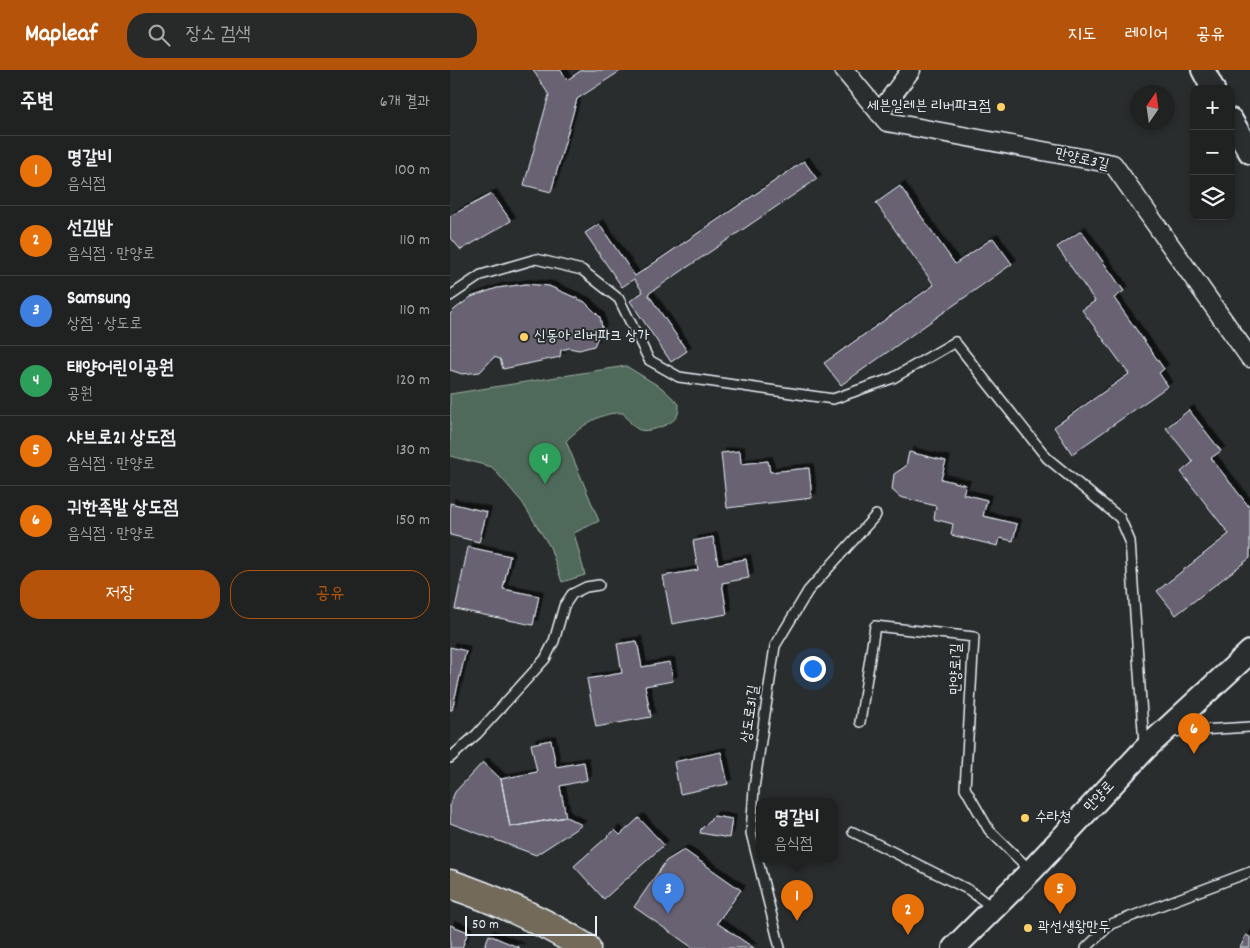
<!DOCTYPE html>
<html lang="ko">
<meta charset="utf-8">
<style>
body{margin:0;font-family:Dekko,"Poor Story",sans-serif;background:#282a2a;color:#f1f3f6}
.controls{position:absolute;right:15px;top:15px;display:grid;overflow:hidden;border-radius:10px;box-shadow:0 2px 8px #0003}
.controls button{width:45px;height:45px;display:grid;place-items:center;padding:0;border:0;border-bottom:1px solid #3d3f40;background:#202222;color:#f1f3f6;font:25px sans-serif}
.compass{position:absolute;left:680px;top:15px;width:45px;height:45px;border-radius:50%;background:#202222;box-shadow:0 2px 8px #0003;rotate:13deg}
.scale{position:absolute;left:15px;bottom:12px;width:132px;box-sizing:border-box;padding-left:5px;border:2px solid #e8f1f8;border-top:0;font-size:14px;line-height:18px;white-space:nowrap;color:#e8f1f8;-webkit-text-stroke:4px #2a2d2e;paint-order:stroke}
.you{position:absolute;left:362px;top:598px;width:18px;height:18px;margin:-12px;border:4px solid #fff;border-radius:50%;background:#1a73e8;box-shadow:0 0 0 8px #1a73e833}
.badge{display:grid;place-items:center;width:32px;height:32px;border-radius:50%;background:#b45309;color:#fff;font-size:16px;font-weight:700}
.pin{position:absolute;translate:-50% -41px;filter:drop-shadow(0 1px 2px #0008)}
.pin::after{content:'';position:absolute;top:26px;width:18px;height:15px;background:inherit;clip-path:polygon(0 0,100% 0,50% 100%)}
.popup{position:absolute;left:306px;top:728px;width:82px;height:65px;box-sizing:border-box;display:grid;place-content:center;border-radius:10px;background:#202222;filter:drop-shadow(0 1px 4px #0005);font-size:16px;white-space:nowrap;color:#a2a4a5}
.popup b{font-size:19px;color:#f1f3f6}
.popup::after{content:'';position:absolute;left:50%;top:100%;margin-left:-10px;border:10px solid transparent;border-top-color:#202222}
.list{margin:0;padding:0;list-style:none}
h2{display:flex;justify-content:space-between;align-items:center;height:65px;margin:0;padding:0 20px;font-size:21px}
h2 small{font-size:16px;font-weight:400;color:#a2a4a5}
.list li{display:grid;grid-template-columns:32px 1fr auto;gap:15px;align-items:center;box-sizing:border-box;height:70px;padding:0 20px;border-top:1px solid #3d3f40}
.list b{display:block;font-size:19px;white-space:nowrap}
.list p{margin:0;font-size:16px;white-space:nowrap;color:#a2a4a5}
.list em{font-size:16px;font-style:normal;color:#a2a4a5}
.actions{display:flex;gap:10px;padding:15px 20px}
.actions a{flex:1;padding:11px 0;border:1px solid #b45309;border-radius:20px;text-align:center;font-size:18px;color:#b45309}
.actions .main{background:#b45309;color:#fff}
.icon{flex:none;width:28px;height:28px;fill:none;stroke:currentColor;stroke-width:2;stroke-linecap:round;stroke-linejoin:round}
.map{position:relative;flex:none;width:800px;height:878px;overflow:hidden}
header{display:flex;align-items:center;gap:30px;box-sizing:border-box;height:70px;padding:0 25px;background:#b45309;color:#fff}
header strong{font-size:24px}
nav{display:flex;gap:28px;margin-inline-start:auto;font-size:18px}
.search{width:350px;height:45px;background:#282a2a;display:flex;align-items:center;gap:12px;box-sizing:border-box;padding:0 18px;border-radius:20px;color:#a2a4a5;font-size:19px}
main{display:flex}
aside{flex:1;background:#202222}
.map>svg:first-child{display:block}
.green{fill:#506b5a;stroke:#9caea9}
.building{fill:#686273;stroke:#e8f1f8;filter:url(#shadow)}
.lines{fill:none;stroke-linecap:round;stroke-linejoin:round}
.service-casing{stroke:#e8f1f8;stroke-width:12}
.minor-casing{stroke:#e8f1f8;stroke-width:21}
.tertiary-casing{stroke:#e8f1f8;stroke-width:26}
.primary-casing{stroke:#e8f1f8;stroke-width:31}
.service{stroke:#2a2d2e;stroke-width:9}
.minor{stroke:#2a2d2e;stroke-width:18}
.tertiary{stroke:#2a2d2e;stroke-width:22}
.primary{stroke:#736b5a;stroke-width:28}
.poi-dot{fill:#ffd166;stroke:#2a2d2e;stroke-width:2}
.labels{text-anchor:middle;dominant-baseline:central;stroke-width:4;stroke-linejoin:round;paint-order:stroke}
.poi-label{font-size:15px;fill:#e8f1f8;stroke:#2a2d2e;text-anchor:start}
.street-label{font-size:15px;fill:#e8f1f8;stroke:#2a2d2e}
</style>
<header>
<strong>Mapleaf</strong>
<div class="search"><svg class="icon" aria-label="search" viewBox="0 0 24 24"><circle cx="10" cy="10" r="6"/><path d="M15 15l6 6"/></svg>장소 검색</div>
<nav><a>지도</a><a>레이어</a><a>공유</a></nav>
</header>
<main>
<aside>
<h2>주변<small>6개 결과</small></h2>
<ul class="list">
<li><span class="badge" style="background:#e8710a">1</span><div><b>명갈비</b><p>음식점</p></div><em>100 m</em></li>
<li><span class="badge" style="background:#e8710a">2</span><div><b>선김밥</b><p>음식점 · 만양로</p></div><em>110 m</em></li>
<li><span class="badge" style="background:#3f7fe0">3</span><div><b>Samsung</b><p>상점 · 상도로</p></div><em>110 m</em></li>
<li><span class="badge" style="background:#2e9e5b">4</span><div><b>태양어린이공원</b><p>공원</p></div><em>120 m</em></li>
<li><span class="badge" style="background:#e8710a">5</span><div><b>샤브로21 상도점</b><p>음식점 · 만양로</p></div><em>130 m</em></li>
<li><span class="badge" style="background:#e8710a">6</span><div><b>귀한족발 상도점</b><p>음식점 · 만양로</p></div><em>150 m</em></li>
</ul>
<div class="actions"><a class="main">저장</a><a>공유</a></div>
</aside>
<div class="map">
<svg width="800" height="878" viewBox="0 0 800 878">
<defs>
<filter id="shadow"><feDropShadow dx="4.5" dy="-4.5" stdDeviation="0" flood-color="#0009"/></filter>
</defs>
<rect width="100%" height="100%" fill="#2a2d2e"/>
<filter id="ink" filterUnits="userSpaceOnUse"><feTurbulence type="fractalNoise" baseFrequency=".02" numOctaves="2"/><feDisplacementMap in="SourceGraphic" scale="10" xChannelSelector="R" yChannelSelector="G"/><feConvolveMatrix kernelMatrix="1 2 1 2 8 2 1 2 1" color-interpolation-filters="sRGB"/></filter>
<g filter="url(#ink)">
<path class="green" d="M176,296L212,318L229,334C229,338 229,342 227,346C223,354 199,363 190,360C183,358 178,349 173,343C152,341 131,356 116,371L149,451L124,463L135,505L112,512L100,477L72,432L42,397L0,386V324Z"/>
<path class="building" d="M83,0H111L117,10L132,0H172L127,29L101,122L74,115L99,25Z
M354,91L367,109L198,224L237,281L221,292L180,231L193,222L184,209L172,217L135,163L149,154L185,206Z
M450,116L505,194L543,168L562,194L391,315L374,293L484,215L426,133Z
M42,124L61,151L11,180L0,167V146Z
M631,161L674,221L664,228L714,299L709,303L718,316L622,384L604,357L679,304L632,240L645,231L607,177Z
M76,214L99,216L135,232L150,247L152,258L144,276L129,280L119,278L111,280L110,287L53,299L50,289L44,287L30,302L12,304L0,300V244L5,239L21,227L47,218Z
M739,340L771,381L761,388L800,438V488L726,545L707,521L779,464L731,402L743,392L716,358Z
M290,381L291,394L318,391L320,402L359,398L362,428L277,438L271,383Z
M459,382L496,391L491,409L516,415L513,424L537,430L533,446L567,454L563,471L550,468L548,476L501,465L503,454L484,449L486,436L450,427L442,420L444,404L456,396Z
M0,433L37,442L29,472L0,465Z
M263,467L268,494L296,489L299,508L272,513L277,544L222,554L213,506L248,500L243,471Z
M18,477L60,486L53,519L89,526L83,555L5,539Z
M187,571L192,597L220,592L223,611L195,616L201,647L146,657L137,609L172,603L167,574Z
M0,577L16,581L2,640H0Z
M101,670L106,697L134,692L137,710L110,716L116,747L60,757L51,709L87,702L81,674Z
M271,682L278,714L230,724L224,692Z
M33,692L51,709L60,757L116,747L132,755L86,785L0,753V734L5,722Z
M264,746L282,749L279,768L250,763L251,759Z
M189,748L214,775L154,829L124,796L165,760L170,765Z
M234,780L291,820L267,853L304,878H243L184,837L216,791Z
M0,855L18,862L12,878H0Z
M39,865L70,878H34Z
M796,865L800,867V878H790Z"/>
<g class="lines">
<defs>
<path id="service" d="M0,226L31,205L86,189L132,200L169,229L199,290L229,307L383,329L443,308L505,272L597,388L670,448L680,471L694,675
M410,652L425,556L524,567L515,718L539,760L581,801
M719,662L800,657
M0,688L27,664L95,589L104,571L114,536L122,524L136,517L149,515
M403,762L519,820L543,838
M330,878L301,763L304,718L325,576L358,521L426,445
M636,878L661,854L800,802"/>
<path id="minor" d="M394,0L437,52L663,94L800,288
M429,43L461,0"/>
<path id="tertiary" d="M753,0L763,19
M781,50L800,82
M504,878L581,801L695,679L800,582"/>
<path id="primary" d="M0,814C47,830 94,851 136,878"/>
</defs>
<use href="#service" class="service-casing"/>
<use href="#minor" class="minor-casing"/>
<use href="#tertiary" class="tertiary-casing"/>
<use href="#primary" class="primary-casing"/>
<use href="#service" class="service"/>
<use href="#minor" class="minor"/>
<use href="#tertiary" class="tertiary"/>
<use href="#primary" class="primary"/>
</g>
</g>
<g class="poi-dot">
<circle cx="551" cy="37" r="5"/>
<circle cx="74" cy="267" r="5"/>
<circle cx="575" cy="748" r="5"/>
<circle cx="578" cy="858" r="5"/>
</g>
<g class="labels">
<g class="poi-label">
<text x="541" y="37" text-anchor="end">세븐일레븐 리버파크점</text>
<text x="84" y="267">신동아 리버파크 상가</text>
<text x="585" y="748">수라청</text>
<text x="588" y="858">곽선생왕만두</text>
</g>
<g class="street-label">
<text transform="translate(632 90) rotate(13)">만양로3길</text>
<text transform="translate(507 599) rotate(-89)">만양로1길</text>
<text transform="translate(301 644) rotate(-82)">상도로31길</text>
<text transform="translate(650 727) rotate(-47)">만양로</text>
</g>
</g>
</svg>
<div class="controls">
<button>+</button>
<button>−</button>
<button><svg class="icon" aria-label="layers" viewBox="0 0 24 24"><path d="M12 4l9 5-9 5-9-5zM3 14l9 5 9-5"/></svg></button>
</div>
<svg class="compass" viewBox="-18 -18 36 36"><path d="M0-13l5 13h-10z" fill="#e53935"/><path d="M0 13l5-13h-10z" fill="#a2a4a5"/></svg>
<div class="scale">50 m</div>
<div class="you"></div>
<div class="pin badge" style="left:347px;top:851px;background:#e8710a">1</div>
<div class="popup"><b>명갈비</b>음식점</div>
<div class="pin badge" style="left:458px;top:865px;background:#e8710a">2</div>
<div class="pin badge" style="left:218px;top:844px;background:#3f7fe0">3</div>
<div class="pin badge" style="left:95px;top:414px;background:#2e9e5b">4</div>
<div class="pin badge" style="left:610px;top:844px;background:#e8710a">5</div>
<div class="pin badge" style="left:744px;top:684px;background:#e8710a">6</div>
</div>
</main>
